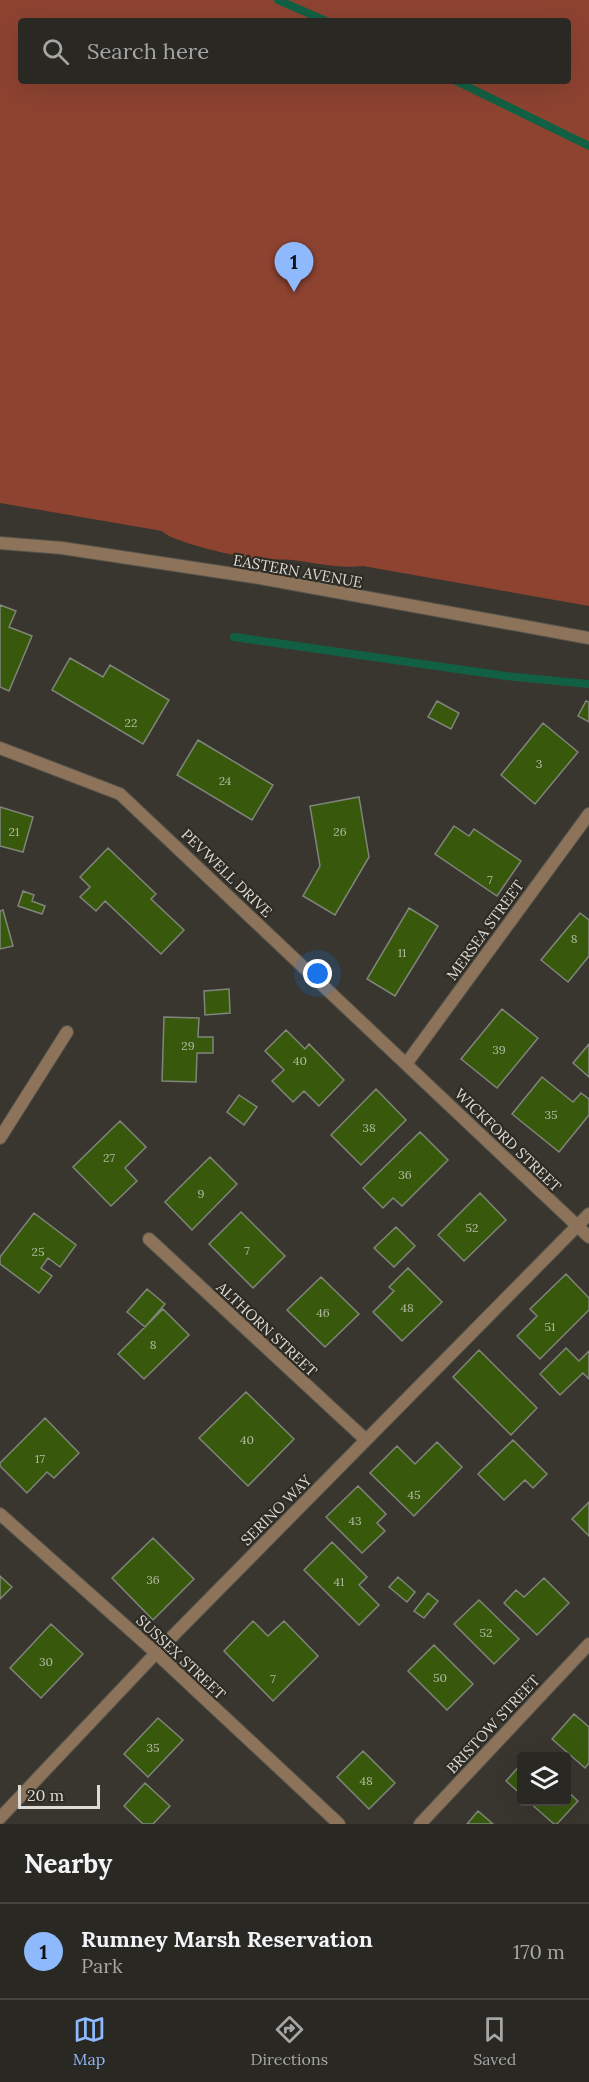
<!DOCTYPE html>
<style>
body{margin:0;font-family:Lora,serif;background:#36342f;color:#f1f3f6}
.controls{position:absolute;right:18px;bottom:18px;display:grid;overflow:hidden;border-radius:6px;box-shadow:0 6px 24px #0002}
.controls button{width:54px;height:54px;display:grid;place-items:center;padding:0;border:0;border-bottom:2px solid #464440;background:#2a2822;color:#f1f3f6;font:30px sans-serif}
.scale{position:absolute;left:18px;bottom:15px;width:82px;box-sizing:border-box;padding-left:6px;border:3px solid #dcdbd5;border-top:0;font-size:16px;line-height:21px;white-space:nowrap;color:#dcdbd5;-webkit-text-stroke:4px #2e2c24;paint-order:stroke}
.you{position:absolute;left:318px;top:974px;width:21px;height:21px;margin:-15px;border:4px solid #fff;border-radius:50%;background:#1a73e8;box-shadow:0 0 0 9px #1a73e833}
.badge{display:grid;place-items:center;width:39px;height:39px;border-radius:50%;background:#8eb9fd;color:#111;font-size:20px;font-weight:700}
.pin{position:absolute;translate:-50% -50px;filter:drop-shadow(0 2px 3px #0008)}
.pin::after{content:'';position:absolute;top:32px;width:21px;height:18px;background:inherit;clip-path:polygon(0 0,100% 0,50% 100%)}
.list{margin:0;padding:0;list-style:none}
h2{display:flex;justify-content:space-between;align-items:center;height:78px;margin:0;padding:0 24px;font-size:26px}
h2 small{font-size:20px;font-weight:400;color:#a5a6a5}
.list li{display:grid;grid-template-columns:39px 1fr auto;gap:18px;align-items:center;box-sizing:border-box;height:96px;padding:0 24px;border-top:2px solid #464440}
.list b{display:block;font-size:22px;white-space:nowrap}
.list p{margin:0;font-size:20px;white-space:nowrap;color:#a5a6a5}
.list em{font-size:20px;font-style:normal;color:#a5a6a5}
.icon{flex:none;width:33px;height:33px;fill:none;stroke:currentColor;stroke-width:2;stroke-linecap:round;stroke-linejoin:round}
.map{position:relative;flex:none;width:589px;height:1824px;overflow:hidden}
.search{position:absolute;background:#2a2822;box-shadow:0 6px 24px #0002;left:18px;right:18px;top:18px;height:66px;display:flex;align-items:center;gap:15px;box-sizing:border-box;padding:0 21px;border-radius:6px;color:#a5a6a5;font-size:22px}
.sheet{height:174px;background:#2a2822}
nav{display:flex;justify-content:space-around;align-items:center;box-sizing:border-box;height:84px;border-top:2px solid #464440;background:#2a2822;font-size:16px;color:#a5a6a5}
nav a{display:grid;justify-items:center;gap:3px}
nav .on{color:#8eb9fd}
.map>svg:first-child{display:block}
.green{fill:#8e4331;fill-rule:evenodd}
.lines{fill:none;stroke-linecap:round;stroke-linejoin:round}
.stream{stroke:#126043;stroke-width:8}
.building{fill:#38590c;stroke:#80857c;stroke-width:1.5}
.street-casing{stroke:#56544c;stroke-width:14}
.street{stroke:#8c7359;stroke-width:12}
.labels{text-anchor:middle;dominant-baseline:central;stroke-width:4.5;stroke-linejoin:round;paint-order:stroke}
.number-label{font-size:12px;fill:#b3baa3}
.street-label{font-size:15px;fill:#dcdbd5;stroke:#2e2c24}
</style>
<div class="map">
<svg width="589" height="1824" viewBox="0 0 589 1824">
<rect width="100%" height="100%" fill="#38362e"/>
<path class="green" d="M0,0H589V606L363,566C340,569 316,563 293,560C281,559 268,560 255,559C239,557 171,542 162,531L0,503ZM21,21H568V81H21Z"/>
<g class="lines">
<path class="stream" d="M278,0L326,21
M456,81L589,146
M234,637L506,676L589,684"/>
</g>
<path class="building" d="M0,605L16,611L9,627L32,636L9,691L0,687Z
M70,658L103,677L110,665L169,700L143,744L52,690Z
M437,701L459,713L451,729L428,717Z
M586,701L589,702V722L578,716Z
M543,723L578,752L535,804L501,775Z
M198,740L273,785L252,820L177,775Z
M359,797L369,857L335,915L303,896L320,866L310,806Z
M0,807L33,817L23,852L0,846Z
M454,826L469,836L474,829L521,861L497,896L435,854Z
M108,848L156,894L151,899L184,930L161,954L105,901L96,911L80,897L90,887L80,877Z
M23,891L34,895L32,901L45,906L42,914L18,906Z
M409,908L438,926L395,996L367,979Z
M3,910L13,946L0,949V911Z
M580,913L589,920V956L568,982L541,960Z
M229,989L230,1013L205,1015L204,991Z
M502,1009L538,1038L497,1088L461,1059Z
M164,1017L199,1018L198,1037H213V1053H197L196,1082L162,1081Z
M286,1030L305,1049L309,1044L344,1080L319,1106L304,1091L293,1102L272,1081L284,1070L265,1051Z
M589,1044V1077L573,1063Z
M542,1077L573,1102L581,1093L589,1099V1115L559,1152L512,1114Z
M376,1089L406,1120L361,1165L331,1135Z
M239,1095L257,1107L244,1125L227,1112Z
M120,1121L146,1147L125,1168L137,1181L111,1206L73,1167Z
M420,1132L448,1160L402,1206L393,1198L383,1208L363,1188Z
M210,1157L237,1184L192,1230L165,1202Z
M480,1193L506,1220L464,1261L438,1235Z
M241,1212L285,1256L253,1288L209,1244Z
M34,1213L76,1245L60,1267L48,1258L41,1268L52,1276L39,1293L0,1264V1257Z
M396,1227L415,1246L394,1267L374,1248Z
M408,1268L442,1302L402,1341L373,1312L394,1291L389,1287Z
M566,1274L589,1298V1310L540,1359L517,1336L537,1316L530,1309Z
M321,1277L359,1314L325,1347L287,1310Z
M147,1289L165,1304L145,1327L127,1312Z
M163,1309L189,1335L144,1379L118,1354Z
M566,1348L579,1361L589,1351V1379L583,1373L560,1395L540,1374Z
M479,1350L537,1408L511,1435L453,1377Z
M246,1392L294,1439L248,1486L199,1438Z
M45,1418L79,1453L54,1478L47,1472L27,1493L0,1466V1463Z
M513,1440L547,1474L533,1488L525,1480L504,1500L478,1474Z
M437,1442L462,1467L414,1516L370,1473L397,1446L415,1464Z
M358,1486L386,1514L377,1523L385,1531L362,1553L326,1517Z
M589,1502V1536L572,1519Z
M153,1538L194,1579L153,1620L112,1578Z
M332,1542L367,1577L359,1585L379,1605L359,1625L304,1570Z
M0,1576L12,1587L0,1599Z
M398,1577L415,1592L407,1602L389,1587Z
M544,1578L569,1603L537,1635L504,1603L516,1590L524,1597Z
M428,1593L438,1601L424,1618L414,1611Z
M479,1600L519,1639L494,1664L454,1624Z
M253,1621L268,1636L284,1621L318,1656L273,1701L224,1651Z
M51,1624L83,1654L41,1698L10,1668Z
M434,1645L473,1684L447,1710L408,1671Z
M574,1714L589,1727V1763L585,1768L552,1739Z
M158,1718L183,1740L148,1777L124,1754Z
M363,1751L395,1783L369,1809L337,1777Z
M522,1763V1795L506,1781Z
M145,1783L170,1806L153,1824H143L124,1806Z
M566,1790L578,1801L557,1824H554L529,1802H566Z
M478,1811L493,1824H467Z"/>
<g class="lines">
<defs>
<path id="street" d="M0,543L62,548L260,578L589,638
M0,748L120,794L589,1237
M406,1064L589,814
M0,1138L67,1032
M149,1239L366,1440
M0,1514L156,1653L339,1824
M0,1818L156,1653L589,1214
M420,1824L589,1644"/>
</defs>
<use href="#street" class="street-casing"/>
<use href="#street" class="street"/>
</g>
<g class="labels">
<g class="number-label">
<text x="131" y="722">22</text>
<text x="539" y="763">3</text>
<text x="225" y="780">24</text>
<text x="14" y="831">21</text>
<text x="340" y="831">26</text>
<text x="490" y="879">7</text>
<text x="574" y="938">8</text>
<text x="402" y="952">11</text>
<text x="188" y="1045">29</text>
<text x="499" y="1049">39</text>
<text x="300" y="1060">40</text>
<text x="551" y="1114">35</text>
<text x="369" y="1127">38</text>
<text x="109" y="1157">27</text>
<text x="405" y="1174">36</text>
<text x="201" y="1193">9</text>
<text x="472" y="1227">52</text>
<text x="247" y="1250">7</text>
<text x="38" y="1251">25</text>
<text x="407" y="1307">48</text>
<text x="323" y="1312">46</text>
<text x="550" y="1326">51</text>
<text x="153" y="1344">8</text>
<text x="247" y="1439">40</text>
<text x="40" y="1458">17</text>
<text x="414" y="1494">45</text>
<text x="355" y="1520">43</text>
<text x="153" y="1579">36</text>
<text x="339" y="1581">41</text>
<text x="486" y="1632">52</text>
<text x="46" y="1661">30</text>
<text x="440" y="1677">50</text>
<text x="273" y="1678">7</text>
<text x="153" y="1747">35</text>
<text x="366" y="1780">48</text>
</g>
<g class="street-label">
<text transform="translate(298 571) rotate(10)">EASTERN AVENUE</text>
<text transform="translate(227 873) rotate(44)">PEVWELL DRIVE</text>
<text transform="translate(485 930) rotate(-54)">MERSEA STREET</text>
<text transform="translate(508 1140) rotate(44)">WICKFORD STREET</text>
<text transform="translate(267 1329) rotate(43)">ALTHORN STREET</text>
<text transform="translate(276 1510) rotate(-45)">SERINO WAY</text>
<text transform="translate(181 1657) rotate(43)">SUSSEX STREET</text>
<text transform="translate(493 1724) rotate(-47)">BRISTOW STREET</text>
</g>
</g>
</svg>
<div class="controls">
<button><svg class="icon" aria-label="layers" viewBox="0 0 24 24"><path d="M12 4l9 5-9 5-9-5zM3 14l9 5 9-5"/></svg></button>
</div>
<div class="scale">20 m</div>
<div class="you"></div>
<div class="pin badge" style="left:294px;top:292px">1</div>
<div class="search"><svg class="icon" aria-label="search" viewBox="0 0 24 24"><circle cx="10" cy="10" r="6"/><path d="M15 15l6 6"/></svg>Search here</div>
</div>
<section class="sheet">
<h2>Nearby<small></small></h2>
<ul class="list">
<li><span class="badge">1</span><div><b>Rumney Marsh Reservation</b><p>Park</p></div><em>170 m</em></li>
</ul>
</section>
<nav>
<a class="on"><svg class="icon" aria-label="map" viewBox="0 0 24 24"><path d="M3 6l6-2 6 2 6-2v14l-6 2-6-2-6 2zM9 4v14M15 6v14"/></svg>Map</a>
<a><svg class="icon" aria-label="directions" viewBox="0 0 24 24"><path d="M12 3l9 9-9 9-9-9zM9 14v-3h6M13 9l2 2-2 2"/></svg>Directions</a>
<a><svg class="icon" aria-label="saved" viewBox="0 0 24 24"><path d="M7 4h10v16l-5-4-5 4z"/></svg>Saved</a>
</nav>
